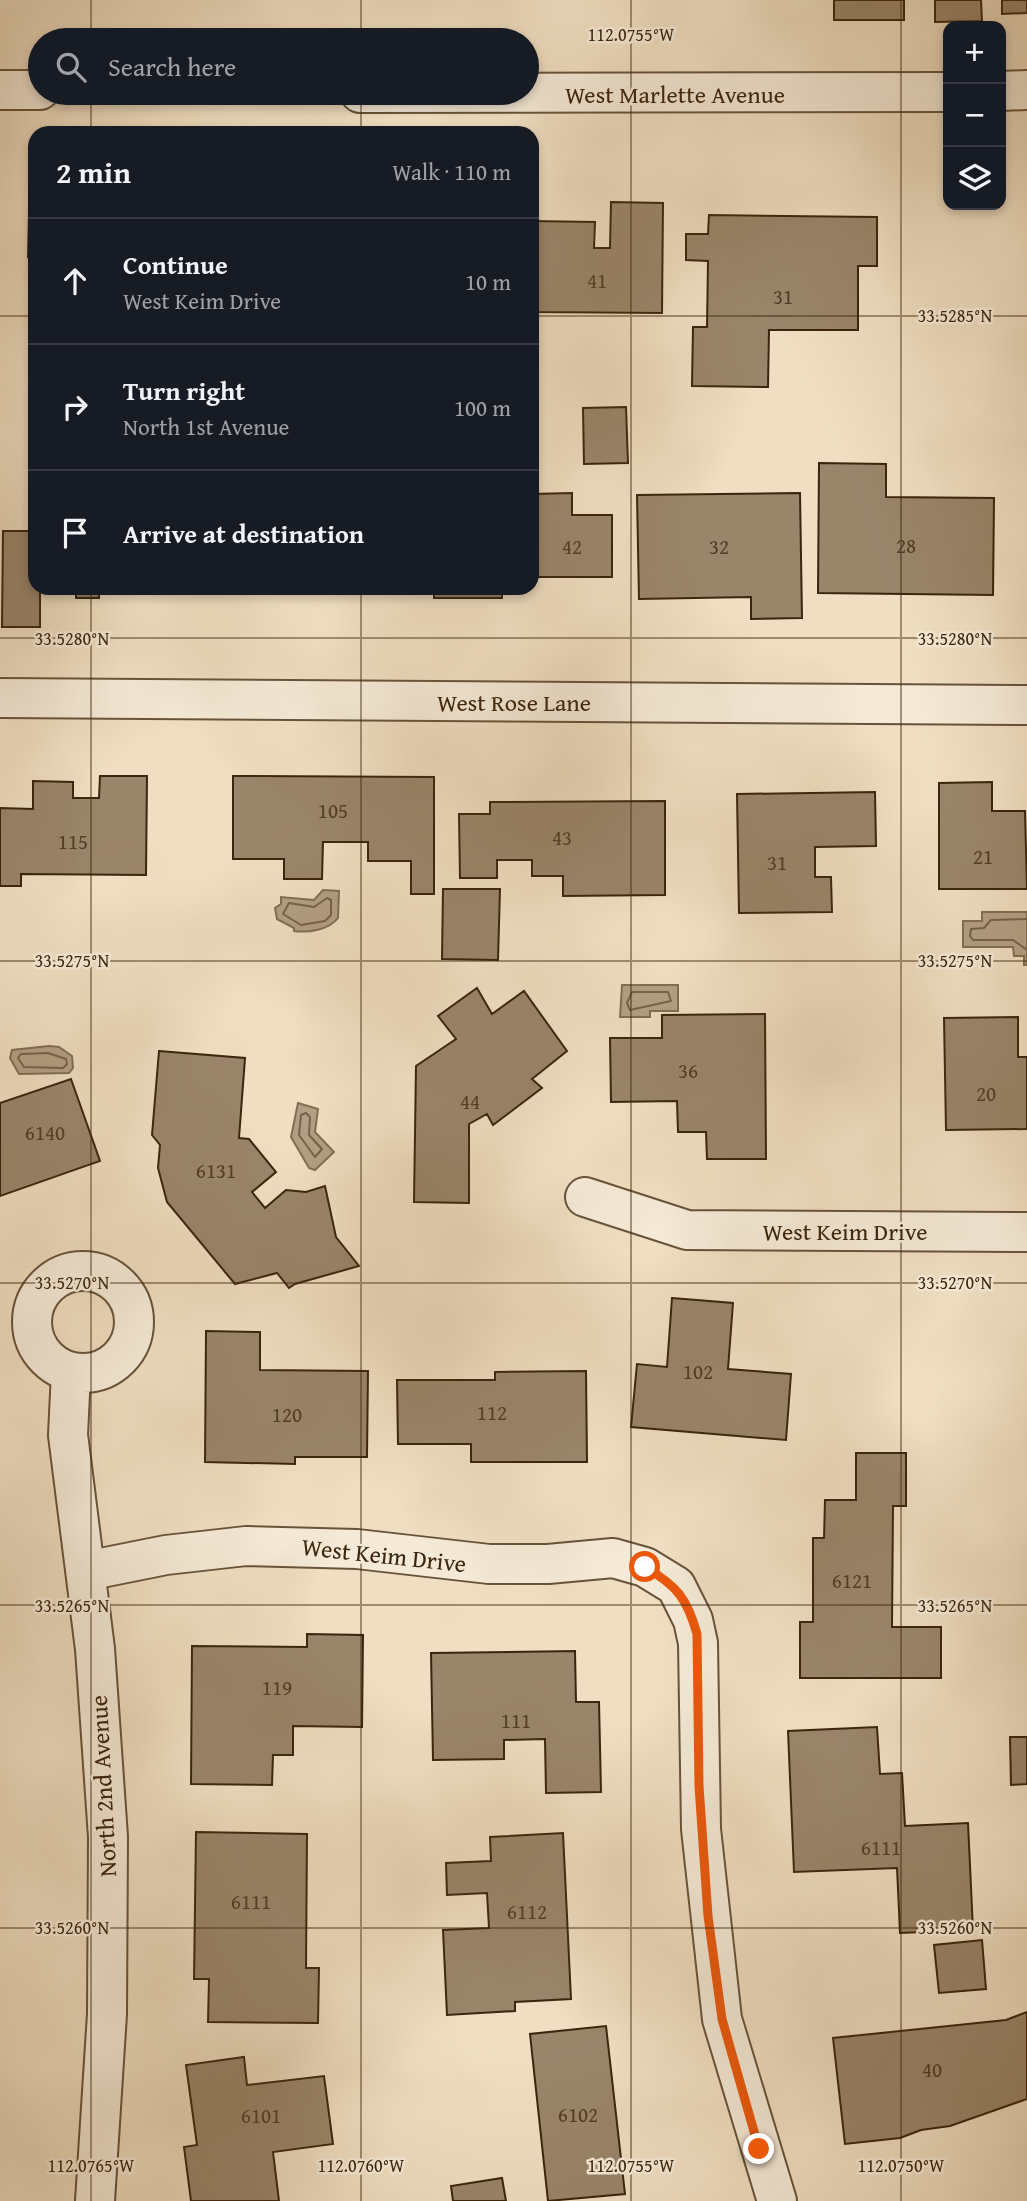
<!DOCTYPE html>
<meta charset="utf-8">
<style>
body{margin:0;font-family:"Gentium Book Plus",serif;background:#20242c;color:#f1f3f6}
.controls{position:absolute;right:21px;top:21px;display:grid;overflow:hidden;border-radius:14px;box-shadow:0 4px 10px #0003}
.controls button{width:63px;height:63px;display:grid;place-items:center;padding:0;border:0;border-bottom:2px solid #363941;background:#171b24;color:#f1f3f6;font:35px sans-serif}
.stop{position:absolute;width:21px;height:21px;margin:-16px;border:5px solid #ea580c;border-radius:50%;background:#fff}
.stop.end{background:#ea580c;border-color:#fff;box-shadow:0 2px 7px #0008}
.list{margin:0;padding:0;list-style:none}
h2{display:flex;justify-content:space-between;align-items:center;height:91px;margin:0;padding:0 28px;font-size:30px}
h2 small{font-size:23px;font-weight:400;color:#9ea1a6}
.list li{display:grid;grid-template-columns:46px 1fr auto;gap:21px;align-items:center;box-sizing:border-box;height:126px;padding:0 28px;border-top:2px solid #363941}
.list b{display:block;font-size:26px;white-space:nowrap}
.list p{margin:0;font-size:23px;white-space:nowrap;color:#9ea1a6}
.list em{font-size:23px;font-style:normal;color:#9ea1a6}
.icon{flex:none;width:38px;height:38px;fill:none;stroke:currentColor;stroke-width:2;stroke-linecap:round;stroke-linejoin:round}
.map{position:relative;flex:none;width:1027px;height:2201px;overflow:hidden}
.search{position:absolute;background:#171b24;box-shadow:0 4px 10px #0003;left:28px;top:28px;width:511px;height:77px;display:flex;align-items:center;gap:18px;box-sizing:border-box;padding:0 24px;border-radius:38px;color:#9ea1a6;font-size:26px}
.panel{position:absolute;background:#171b24;box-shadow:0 4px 10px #0003;left:28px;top:126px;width:511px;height:469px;border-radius:21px}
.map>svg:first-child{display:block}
.water{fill:#b29f83;stroke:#826e53;stroke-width:2}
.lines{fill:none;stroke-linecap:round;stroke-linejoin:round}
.shore{stroke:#766248;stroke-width:2}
.building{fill:#99856a;stroke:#3b250c;stroke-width:2}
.street-casing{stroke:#685339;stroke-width:42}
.street{stroke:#f5ead7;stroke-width:38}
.route{stroke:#ea580c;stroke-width:9}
.ticks{fill:none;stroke:#3b250c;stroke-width:2;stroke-opacity:0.45}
.labels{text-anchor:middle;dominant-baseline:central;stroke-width:5;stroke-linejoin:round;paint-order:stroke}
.number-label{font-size:21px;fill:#523d24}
.street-label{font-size:24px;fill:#3b250c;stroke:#f5ead7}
.ticks-label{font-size:18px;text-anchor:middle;fill:#3b250c;stroke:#f5ead7;stroke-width:5;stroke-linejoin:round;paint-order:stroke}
</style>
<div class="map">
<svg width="1027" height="2201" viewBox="0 0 1027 2201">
<rect width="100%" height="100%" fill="#efdec1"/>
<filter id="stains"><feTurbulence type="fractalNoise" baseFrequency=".00286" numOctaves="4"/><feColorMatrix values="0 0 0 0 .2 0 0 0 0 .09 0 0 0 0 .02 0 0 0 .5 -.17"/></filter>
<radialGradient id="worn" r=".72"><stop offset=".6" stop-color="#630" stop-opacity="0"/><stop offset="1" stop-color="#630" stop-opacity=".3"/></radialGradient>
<path class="water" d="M323,890L339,891L338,918C329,930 308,933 294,931V928L277,919L275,908L281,904V897L314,900Z
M982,912H1027V965H1024V956H1014L1013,947H963V921H982Z
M622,985H678V1011H650V1017H620Z
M49,1046L59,1047L72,1056L73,1068L69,1073L19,1074L10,1058L12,1050Z
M298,1103L318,1109L315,1132L334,1152L315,1170L309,1168L291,1137Z"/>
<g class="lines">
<path class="shore" d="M327,898L331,900V915L325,921L301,925L283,914L289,903L314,907Z
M1027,919L991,920L984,928L971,929L970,936L973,940H1013L1027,950
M632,992H668L671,1001L630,1010L627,1003Z
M21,1054L48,1053L66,1059L67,1064L63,1068L24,1067L18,1058Z
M306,1113L310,1117L309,1135L322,1149L315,1157L299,1135L301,1115Z"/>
</g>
<path class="building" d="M834,0H904V20H834Z
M935,0H981L982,21L935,22Z
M1002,0H1027V13L1002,14Z
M611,202L663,203L662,313L532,312V221L595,222L594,248H610Z
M29,213H35V257H28Z
M709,215L877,217V266H858V330H769L768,387L692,386L693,327H707L708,261L686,260V234H708Z
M626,407L628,463L584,464L583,408Z
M819,463L886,464V497L994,498L993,595L818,593Z
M572,493V515H612V577H532V494Z
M800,493L802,618L751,619V597L639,599L637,495Z
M3,531H35V588H40V627H2Z
M76,588H99V598H76Z
M434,588H502V598H434Z
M100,776H147L146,875L21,874V886H0V808L33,809V781L73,782V798H99Z
M233,776L434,777V894H411V861H368V842H323L322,879H284V859H233Z
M992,782V811H1025L1027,889H939V783Z
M875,792L876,846L815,847V877H831L832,912L739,913L737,794Z
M665,801V895L563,896V876H532V860H497V878H460L459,814H490V802Z
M443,889H500L498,960L442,959Z
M477,988L492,1014L524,991L567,1051L532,1079L542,1088L493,1125L487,1114L469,1124V1203L414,1202L416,1066L456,1039L438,1016Z
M765,1014L766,1159H707L706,1132H678L677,1101L611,1102L610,1038H662V1015Z
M1018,1017V1057H1027V1129L946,1130L944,1018Z
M159,1051L245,1058L239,1138L249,1139L276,1172L252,1192L265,1208L286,1190L306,1192L325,1186L336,1237L359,1266L295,1284L289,1288L277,1273L235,1284L167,1202L158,1168L160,1145L152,1135Z
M71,1079L100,1161L0,1196V1103Z
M672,1298L733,1303L728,1369L791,1374L786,1440L631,1427L637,1364L667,1367Z
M206,1331L260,1332V1370L368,1371L367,1457H295V1464L205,1462Z
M586,1371L587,1462H471V1444H398L397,1380H495V1372Z
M856,1453H906V1506H893L892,1627H941V1678H800V1622H813V1538H824L825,1500H856Z
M307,1634L363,1635L362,1727L293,1726V1755H273L272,1785L191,1784L192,1646L307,1647Z
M575,1651L576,1702H599L601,1792L546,1793L545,1739L504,1740V1759L433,1760L431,1653Z
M877,1727L880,1774L902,1773L905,1826L968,1823L973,1930L900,1933L897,1868L794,1872L788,1731Z
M1010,1737H1027V1784L1011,1785Z
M196,1832L307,1834L306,1968H319L318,2023L208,2022L209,1979H194Z
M563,1833L571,1999L515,2002V2011L447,2015L443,1930L489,1928L487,1893L447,1895L446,1863L491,1861L490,1837Z
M982,1940L986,1989L939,1993L934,1945Z
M1027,2012V2099L950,2126L921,2130L900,2138L845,2144L833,2038L1006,2020Z
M606,2026L625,2194L548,2201L530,2034Z
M244,2057L247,2085L324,2076L333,2144L273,2152L279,2201H191L184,2147L197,2145L186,2065Z
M502,2178L506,2201H453L451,2186Z"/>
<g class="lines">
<defs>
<path id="street" d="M0,90H40
M1001,91L1027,90
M360,93L948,92
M0,698L1027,705
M585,1197L687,1230L1027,1232
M32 1322a51 51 0 1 1 102 0a51 51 0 1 1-102 0Z
M71,1372L68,1435L95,1649L108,1837L107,2014L95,2201
M86,1571L166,1555L246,1546L357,1549L489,1564H548L613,1558L645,1567L676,1586L693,1620L698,1643L701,1829L722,2019L777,2201"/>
</defs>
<use href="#street" class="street-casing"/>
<use href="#street" class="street"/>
</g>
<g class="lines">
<path class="route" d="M645,1567C677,1586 687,1598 697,1634L699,1786L708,1916L722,2019L759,2149"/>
</g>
<path class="ticks" d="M91,0V40M361,0V40M631,0V2201M901,0V2201M91,93V133M361,93V133M0,316H35M532,316H1027M91,588V2201M361,588V2201M0,638H1027M0,961H1027M0,1283H1027M0,1605H1027M0,1928H1027"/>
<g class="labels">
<g class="number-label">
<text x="597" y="280">41</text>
<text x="783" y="296">31</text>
<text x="906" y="545">28</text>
<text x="572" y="546">42</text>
<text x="719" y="546">32</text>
<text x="333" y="810">105</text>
<text x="562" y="837">43</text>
<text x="73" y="841">115</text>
<text x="983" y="856">21</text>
<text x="777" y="862">31</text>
<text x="688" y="1070">36</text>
<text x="986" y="1093">20</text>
<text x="470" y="1101">44</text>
<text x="45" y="1132">6140</text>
<text x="216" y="1170">6131</text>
<text x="698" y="1371">102</text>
<text x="492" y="1412">112</text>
<text x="287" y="1414">120</text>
<text x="852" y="1580">6121</text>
<text x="277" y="1687">119</text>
<text x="516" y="1720">111</text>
<text x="881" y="1847">6111</text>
<text x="251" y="1901">6111</text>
<text x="527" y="1911">6112</text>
<text x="932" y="2069">40</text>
<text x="578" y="2114">6102</text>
<text x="261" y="2115">6101</text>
</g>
<g class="street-label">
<text x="675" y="94">West Marlette Avenue</text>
<text x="514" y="702">West Rose Lane</text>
<text x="845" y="1231">West Keim Drive</text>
<text transform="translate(384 1555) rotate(6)">West Keim Drive</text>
<text transform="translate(103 1786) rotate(-93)">North 2nd Avenue</text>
</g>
</g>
<g class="ticks-label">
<text x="631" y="41">112.0755°W</text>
<text x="955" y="322">33.5285°N</text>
<text x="72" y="645">33.5280°N</text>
<text x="955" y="645">33.5280°N</text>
<text x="72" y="967">33.5275°N</text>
<text x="955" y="967">33.5275°N</text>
<text x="72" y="1289">33.5270°N</text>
<text x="955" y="1289">33.5270°N</text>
<text x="72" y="1612">33.5265°N</text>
<text x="955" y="1612">33.5265°N</text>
<text x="72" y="1934">33.5260°N</text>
<text x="955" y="1934">33.5260°N</text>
<text x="91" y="2172">112.0765°W</text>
<text x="361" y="2172">112.0760°W</text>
<text x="631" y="2172">112.0755°W</text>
<text x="901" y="2172">112.0750°W</text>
</g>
<rect width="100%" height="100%" filter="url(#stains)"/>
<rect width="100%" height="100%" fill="url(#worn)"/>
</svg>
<div class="controls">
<button>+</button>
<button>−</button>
<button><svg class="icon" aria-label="layers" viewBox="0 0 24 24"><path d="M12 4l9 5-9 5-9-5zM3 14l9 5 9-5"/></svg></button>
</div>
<div class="stop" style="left:645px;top:1567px"></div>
<div class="stop end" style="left:759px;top:2149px"></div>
<div class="search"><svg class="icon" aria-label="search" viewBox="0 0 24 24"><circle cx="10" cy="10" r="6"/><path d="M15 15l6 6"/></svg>Search here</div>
<section class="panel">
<h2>2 min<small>Walk · 110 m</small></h2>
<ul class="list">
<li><svg class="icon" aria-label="ahead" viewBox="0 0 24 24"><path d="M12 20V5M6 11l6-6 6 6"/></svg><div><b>Continue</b><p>West Keim Drive</p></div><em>10 m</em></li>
<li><svg class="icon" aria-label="right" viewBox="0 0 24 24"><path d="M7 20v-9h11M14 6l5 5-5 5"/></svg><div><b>Turn right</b><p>North 1st Avenue</p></div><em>100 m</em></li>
<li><svg class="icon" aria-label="arrive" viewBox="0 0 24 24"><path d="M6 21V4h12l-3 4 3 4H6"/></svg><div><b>Arrive at destination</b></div></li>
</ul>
</section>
</div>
